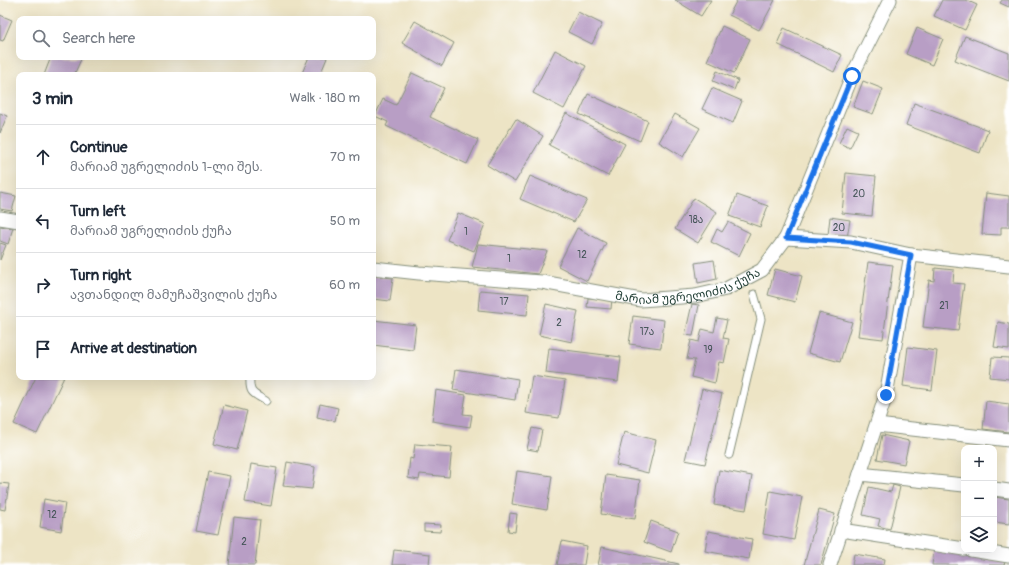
<!DOCTYPE html>
<meta charset="utf-8">
<style>
body{margin:0;font-family:Pangolin,"Noto Sans Georgian",sans-serif;background:#f6f6f7;color:#1f2937}
.controls{position:absolute;right:12px;bottom:12px;display:grid;overflow:hidden;border-radius:8px;box-shadow:0 4px 16px #0002}
.controls button{width:36px;height:36px;display:grid;place-items:center;padding:0;border:0;border-bottom:1px solid #e0e1e3;background:#fff;color:#1f2937;font:20px sans-serif}
.stop{position:absolute;width:12px;height:12px;margin:-9px;border:3px solid #1a73e8;border-radius:50%;background:#fff}
.stop.end{background:#1a73e8;border-color:#fff;box-shadow:0 1px 4px #0008}
.list{margin:0;padding:0;list-style:none}
h2{display:flex;justify-content:space-between;align-items:center;height:52px;margin:0;padding:0 16px;font-size:17px}
h2 small{font-size:13px;font-weight:400;color:#747a83}
.list li{display:grid;grid-template-columns:26px 1fr auto;gap:12px;align-items:center;box-sizing:border-box;height:64px;padding:0 16px;border-top:1px solid #e0e1e3}
.list b{display:block;font-size:15px;white-space:nowrap}
.list p{margin:0;font-size:13px;white-space:nowrap;color:#747a83}
.list em{font-size:13px;font-style:normal;color:#747a83}
.icon{flex:none;width:22px;height:22px;fill:none;stroke:currentColor;stroke-width:2;stroke-linecap:round;stroke-linejoin:round}
.map{position:relative;flex:none;width:1009px;height:565px;overflow:hidden}
.search{position:absolute;background:#fff;box-shadow:0 4px 16px #0002;left:16px;top:16px;width:360px;height:44px;display:flex;align-items:center;gap:10px;box-sizing:border-box;padding:0 14px;border-radius:8px;color:#747a83;font-size:15px}
.panel{position:absolute;background:#fff;box-shadow:0 4px 16px #0002;left:16px;top:72px;width:360px;height:308px;border-radius:8px}
.map>svg:first-child{display:block}
.building{fill:#b89ec5}
.lines{fill:none;stroke-linecap:round;stroke-linejoin:round}
.service-casing{stroke:#86907c;stroke-width:9}
.minor-casing{stroke:#86907c;stroke-width:15}
.service{stroke:#fff;stroke-width:7}
.minor{stroke:#fff;stroke-width:13}
.route{stroke:#1a73e8;stroke-width:5}
.labels{text-anchor:middle;dominant-baseline:central;stroke-width:3;stroke-linejoin:round;paint-order:stroke}
.number-label{font-size:10px;fill:#455558}
.street-label{font-size:12px;fill:#1f3d34;stroke:#fff}
</style>
<div class="map">
<svg width="1009" height="565" viewBox="0 0 1009 565">
<rect width="100%" height="100%" fill="#fff"/>
<filter id="ink" filterUnits="userSpaceOnUse"><feTurbulence type="fractalNoise" baseFrequency=".025" numOctaves="2"/><feDisplacementMap in="SourceGraphic" scale="8" xChannelSelector="R" yChannelSelector="G"/><feConvolveMatrix kernelMatrix="1 2 1 2 8 2 1 2 1" color-interpolation-filters="sRGB"/></filter>
<filter id="wash" filterUnits="userSpaceOnUse"><feTurbulence type="fractalNoise" baseFrequency=".012" numOctaves="4" result="noise"/><feDisplacementMap in="SourceGraphic" scale="16" xChannelSelector="R" yChannelSelector="G"/><feGaussianBlur stdDeviation="0.9" result="paint"/><feColorMatrix in="noise" values="0 0 0 0 0 0 0 0 0 0 0 0 0 0 0 0 0 1.4 0 .05"/><feComposite in="paint" operator="in"/></filter>
<g filter="url(#wash)">
<rect width="100%" height="100%" fill="#ede4c5"/>
<g id="blocks">
<path class="building" d="M675,0H711L701,16Z
M737,0H775L759,30L729,15Z
M942,0H966L977,5L965,30L934,16Z
M1002,0H1009V7L1000,3Z
M578,12L602,24L592,44L568,32Z
M0,15L12,20L3,41L0,40Z
M415,21L454,43L442,66L402,43Z
M722,26L750,39L734,73L707,61Z
M784,28L842,55L834,72L777,44Z
M917,28L943,39L932,65L906,54Z
M965,36L1009,53V81L955,60Z
M555,50L586,66L564,109L533,93Z
M51,57H82L74,75H44Z
M309,57H325L327,58L320,75H306L302,73Z
M717,71L738,80L734,90L713,81Z
M412,73L444,88L430,117L478,140L467,164L386,126L388,122L375,116L383,99L396,105Z
M863,81L883,89L873,114L853,107Z
M712,88L742,101L733,123L702,109Z
M588,94L648,121L640,141L579,114Z
M914,103L988,130L980,153L906,125Z
M0,113L7,116L0,133Z
M566,113L625,144L608,176L549,145Z
M675,114L700,128L683,157L659,142Z
M516,119L543,136L515,182L487,165Z
M847,126L858,131L850,148L839,143Z
M846,173L876,176L872,216L842,213Z
M530,176L587,200L574,222L520,199Z
M0,193L16,196L12,211L0,209Z
M986,193L1009,196V227H1001V235L982,234Z
M737,195L768,206L760,227L729,216Z
M694,198L717,212L698,243L675,229Z
M458,213L485,224L474,251L447,240Z
M830,217L850,220L847,238L828,235Z
M728,222L750,233L739,256L711,242L717,229L722,232Z
M0,226L13,228L8,244L0,241Z
M577,228L606,243L587,281L558,266Z
M0,243L6,245L0,260Z
M478,244L547,251L538,274L472,267Z
M714,260L717,279L698,283L695,263Z
M868,262L893,265L883,339L858,336Z
M935,268L954,270L953,283L964,284L958,331L923,327L929,280L934,281Z
M775,269L802,276L795,302L768,295Z
M373,276L393,278L390,301L373,299Z
M480,290L529,294L527,315L478,310Z
M588,298L612,299L611,309L587,307Z
M546,304L578,311L572,342L539,335Z
M692,304L699,305L693,336L685,335Z
M819,313L852,322L840,362L808,353Z
M633,316L664,320L661,348L629,344Z
M717,318L727,320L723,338L729,339L724,363L719,362L715,383L691,377L695,360L687,359L691,340L699,342L702,329L714,332Z
M373,320L416,325L413,350L373,345Z
M998,322L1009,324V349L994,347Z
M908,347L937,351L932,390L903,386Z
M549,348L621,357L618,382L546,373Z
M992,357L1009,358V379L990,377Z
M456,369L518,379L515,400L453,390Z
M532,376L565,381L559,418L526,413Z
M36,377H64L37,434L14,424Z
M702,389L722,394L705,464L685,460Z
M436,390L466,395L463,414L472,415L470,427L432,421Z
M986,401L1009,404V432L983,429Z
M320,404L338,408L335,421L317,417Z
M224,405L247,411L237,450L214,444Z
M532,428L542,430L538,451L527,449Z
M624,432L656,440L648,473L616,465Z
M882,435L909,441L904,464L877,459Z
M415,444L452,447L449,477L420,474L419,480L408,478L410,458L413,459Z
M287,462L315,467L312,489L283,486Z
M251,464L277,468L271,506L245,502Z
M719,470L752,476L746,510L714,505Z
M517,471L552,476L547,510L512,504Z
M208,472L230,476L218,535L196,531Z
M606,475L640,480L635,519L601,514Z
M0,483L9,484L5,510L0,509Z
M893,485L900,487L890,529L878,526L880,519L863,515L869,487L891,492Z
M770,491L802,497L794,540L763,534Z
M994,497L1009,499V524L994,522Z
M44,499L65,503L61,531L40,527Z
M819,510L835,514L821,565H804Z
M510,513L517,514L515,532L508,531Z
M234,517L260,520L255,565H229Z
M651,521L678,531L671,552L644,542Z
M424,524L441,525L440,532L424,531Z
M708,531L752,539L749,559L705,551Z
M562,541L587,546L584,565H557Z
M602,547L679,564V565H598Z
M394,550L430,554L429,565H392Z
M934,550L1005,562L1004,565H932Z
M854,554L885,559L884,565H852Z"/>
</g>
</g>
<g filter="url(#ink)">
<use href="#blocks" fill-opacity="0" stroke="#86907c" stroke-width="1"/>
<g class="lines">
<defs>
<path id="service" d="M250,377C249,394 253,393 266,401
M729,455L761,319L754,294"/>
<g id="minor">
<path d="M0,218L19,221"/>
<path d="M786,238L852,76L890,0"/>
<path id="s1" d="M373,268L419,273L542,282L641,300L695,296L726,289L762,270L786,238L851,242L911,255L1009,266"/>
<path d="M877,425L1009,440"/>
<path d="M860,474L964,485"/>
<path d="M994,489L1009,491"/>
<path d="M841,530L964,549"/>
<path d="M971,550L1009,556"/>
<path d="M830,565L886,395L911,255"/>
</g>
</defs>
<use href="#service" class="service-casing"/>
<use href="#minor" class="minor-casing"/>
<use href="#service" class="service"/>
<use href="#minor" class="minor"/>
</g>
</g>
<g class="lines" filter="url(#ink)">
<path class="route" d="M852,76L786,238L851,242L911,255L886,395"/>
</g>
<g class="labels">
<g class="number-label">
<text x="859" y="194">20</text>
<text x="696" y="220">18ა</text>
<text x="839" y="228">20</text>
<text x="466" y="232">1</text>
<text x="582" y="255">12</text>
<text x="509" y="259">1</text>
<text x="504" y="302">17</text>
<text x="944" y="306">21</text>
<text x="559" y="323">2</text>
<text x="647" y="332">17ა</text>
<text x="708" y="350">19</text>
<text x="52" y="515">12</text>
<text x="244" y="542">2</text>
</g>
<g class="street-label">
<text stroke="none"><textPath href="#s1" startOffset="319">მარიამ უგრელიძის ქუჩა</textPath></text>
</g>
</g>
</svg>
<div class="controls">
<button>+</button>
<button>−</button>
<button><svg class="icon" aria-label="layers" viewBox="0 0 24 24"><path d="M12 4l9 5-9 5-9-5zM3 14l9 5 9-5"/></svg></button>
</div>
<div class="stop" style="left:852px;top:76px"></div>
<div class="stop end" style="left:886px;top:395px"></div>
<div class="search"><svg class="icon" aria-label="search" viewBox="0 0 24 24"><circle cx="10" cy="10" r="6"/><path d="M15 15l6 6"/></svg>Search here</div>
<section class="panel">
<h2>3 min<small>Walk · 180 m</small></h2>
<ul class="list">
<li><svg class="icon" aria-label="ahead" viewBox="0 0 24 24"><path d="M12 20V5M6 11l6-6 6 6"/></svg><div><b>Continue</b><p>მარიამ უგრელიძის 1-ლი შეს.</p></div><em>70 m</em></li>
<li><svg class="icon" aria-label="left" viewBox="0 0 24 24"><path d="M17 20v-9H6M10 6l-5 5 5 5"/></svg><div><b>Turn left</b><p>მარიამ უგრელიძის ქუჩა</p></div><em>50 m</em></li>
<li><svg class="icon" aria-label="right" viewBox="0 0 24 24"><path d="M7 20v-9h11M14 6l5 5-5 5"/></svg><div><b>Turn right</b><p>ავთანდილ მამუჩაშვილის ქუჩა</p></div><em>60 m</em></li>
<li><svg class="icon" aria-label="arrive" viewBox="0 0 24 24"><path d="M6 21V4h12l-3 4 3 4H6"/></svg><div><b>Arrive at destination</b></div></li>
</ul>
</section>
</div>
